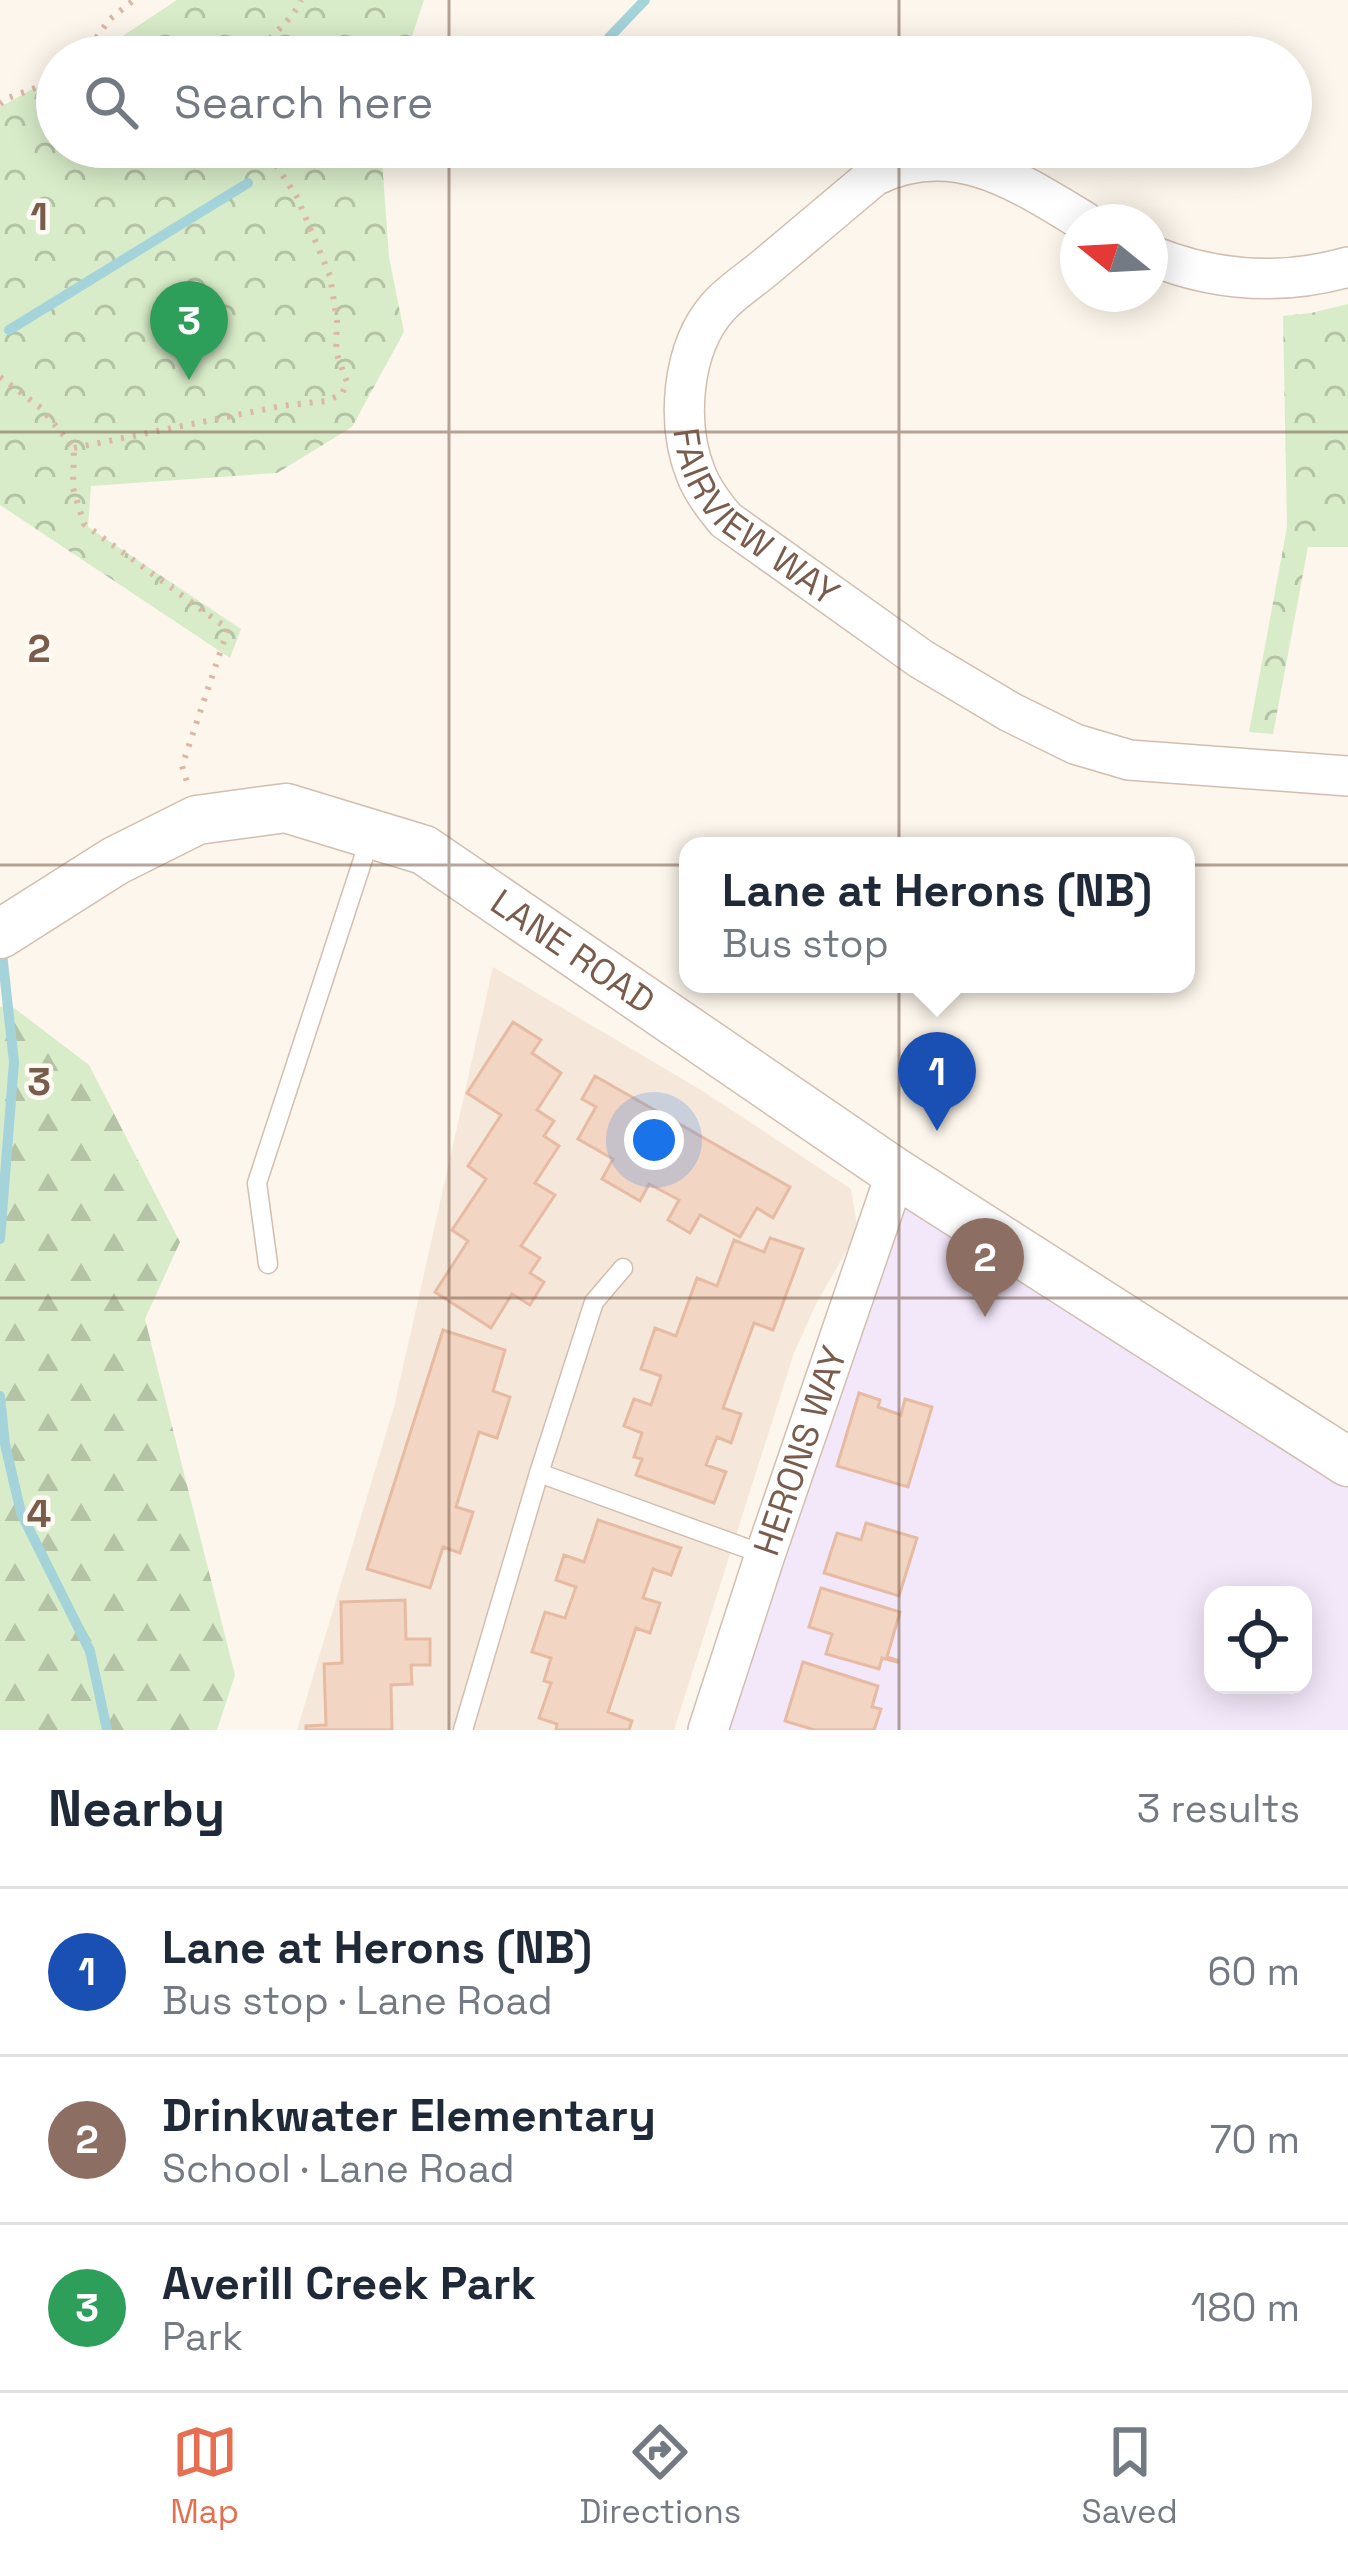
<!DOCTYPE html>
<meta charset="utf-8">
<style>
body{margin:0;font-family:"Space Grotesk",sans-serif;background:#f6f6f7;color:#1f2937}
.controls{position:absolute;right:36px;bottom:36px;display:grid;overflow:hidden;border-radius:24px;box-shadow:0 6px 30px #0003}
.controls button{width:108px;height:108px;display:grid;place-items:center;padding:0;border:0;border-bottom:3px solid #e0e1e3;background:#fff;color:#1f2937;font:60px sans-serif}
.compass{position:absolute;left:1060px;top:204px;width:108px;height:108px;border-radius:50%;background:#fff;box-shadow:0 6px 30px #0003;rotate:288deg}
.you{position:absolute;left:654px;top:1140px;width:42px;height:42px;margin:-30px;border:9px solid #fff;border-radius:50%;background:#1a73e8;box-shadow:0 0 0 18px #1a73e833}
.badge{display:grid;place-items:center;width:78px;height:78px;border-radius:50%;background:#e76f51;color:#fff;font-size:39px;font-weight:700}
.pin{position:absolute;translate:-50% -99px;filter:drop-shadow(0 3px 6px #0008)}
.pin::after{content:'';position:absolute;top:63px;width:42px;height:36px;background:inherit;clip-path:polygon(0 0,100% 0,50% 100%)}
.popup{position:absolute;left:679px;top:837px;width:516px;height:156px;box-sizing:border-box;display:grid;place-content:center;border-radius:24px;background:#fff;filter:drop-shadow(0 3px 9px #0005);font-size:39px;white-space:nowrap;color:#747a83}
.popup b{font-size:45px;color:#1f2937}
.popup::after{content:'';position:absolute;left:50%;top:100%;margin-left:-24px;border:24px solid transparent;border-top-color:#fff}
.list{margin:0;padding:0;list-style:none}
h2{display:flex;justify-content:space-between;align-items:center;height:156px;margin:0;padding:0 48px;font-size:51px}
h2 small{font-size:39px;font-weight:400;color:#747a83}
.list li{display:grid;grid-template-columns:78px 1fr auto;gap:36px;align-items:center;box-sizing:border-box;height:168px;padding:0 48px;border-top:3px solid #e0e1e3}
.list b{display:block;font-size:45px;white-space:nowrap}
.list p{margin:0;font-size:39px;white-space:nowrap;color:#747a83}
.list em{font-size:39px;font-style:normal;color:#747a83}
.icon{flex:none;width:66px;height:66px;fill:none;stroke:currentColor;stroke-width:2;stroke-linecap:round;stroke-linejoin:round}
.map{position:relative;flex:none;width:1348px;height:1730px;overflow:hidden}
.search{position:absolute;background:#fff;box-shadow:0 6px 30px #0003;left:36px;right:36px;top:36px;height:132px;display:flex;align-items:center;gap:30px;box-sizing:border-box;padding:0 42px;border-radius:66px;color:#747a83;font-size:45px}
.sheet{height:660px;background:#fff}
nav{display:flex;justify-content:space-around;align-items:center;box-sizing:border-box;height:168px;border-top:3px solid #e0e1e3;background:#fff;font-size:33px;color:#747a83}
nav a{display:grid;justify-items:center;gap:6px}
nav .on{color:#e76f51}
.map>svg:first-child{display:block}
.residential{fill:#f5e8da}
.education{fill:#f3e8fa;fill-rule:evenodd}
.forest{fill:url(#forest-firs)}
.park{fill:url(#park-crowns)}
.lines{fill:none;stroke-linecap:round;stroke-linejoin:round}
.stream{stroke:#a5d3da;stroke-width:10}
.building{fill:#f3d5c3;stroke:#e6bba3;stroke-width:3}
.service-casing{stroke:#d1beb0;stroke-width:21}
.minor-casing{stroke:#d1beb0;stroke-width:42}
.tertiary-casing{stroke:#d1beb0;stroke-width:51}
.path{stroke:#d9b8a5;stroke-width:6;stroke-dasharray:3 9;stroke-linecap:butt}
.service{stroke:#fff;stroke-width:18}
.minor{stroke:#fff;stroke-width:39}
.tertiary{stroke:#fff;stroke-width:48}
.grid{fill:none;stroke:#7a5c4d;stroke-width:3;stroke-opacity:0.55}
.labels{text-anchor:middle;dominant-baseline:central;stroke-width:9;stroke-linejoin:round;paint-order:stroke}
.street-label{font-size:36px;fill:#7a5c4d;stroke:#fffaf3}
.grid-label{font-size:39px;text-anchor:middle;font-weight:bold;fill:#7a5c4d;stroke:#fffaf3;stroke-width:9;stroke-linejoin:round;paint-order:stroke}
</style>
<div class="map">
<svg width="1348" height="1730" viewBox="0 0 1348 1730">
<defs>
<pattern id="forest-firs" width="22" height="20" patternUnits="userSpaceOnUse" patternTransform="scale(3)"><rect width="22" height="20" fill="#d8ecc9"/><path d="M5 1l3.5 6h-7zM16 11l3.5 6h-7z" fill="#b4c2a5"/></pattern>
<pattern id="park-crowns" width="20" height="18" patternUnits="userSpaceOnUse" patternTransform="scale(3)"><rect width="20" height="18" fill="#d8ecc9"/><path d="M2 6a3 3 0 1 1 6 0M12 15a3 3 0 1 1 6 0" fill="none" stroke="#b4c2a5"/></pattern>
</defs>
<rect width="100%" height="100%" fill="#fdf6ec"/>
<path class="residential" d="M493,967L701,1090L851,1189L858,1231L816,1304L794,1353L674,1730H297L394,1407Z"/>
<path class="education" d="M896,1173L1348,1462V1730H708ZM1213,1595H1303V1685H1213Z"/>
<path class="forest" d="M9,1004L89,1065L180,1242L145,1319L235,1675L217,1730H0V1007Z"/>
<path class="park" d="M177,0H424L405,57H91Z
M57,76V147H381L389,257L404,332L352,427L277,473L91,486L88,527L241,629L230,658L0,505V107Z
M1348,304V547H1308L1273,734L1249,732L1287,527L1283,316L1311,313Z"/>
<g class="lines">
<path class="stream" d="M580,57L599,48L645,0
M383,159L406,147
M9,330L248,183
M0,1239L14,1062L1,944
M0,1396L5,1444L21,1513L90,1651L107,1730"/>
</g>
<path class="building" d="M513,1022L541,1040L532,1053L561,1073L537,1110L554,1121L544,1136L559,1146L535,1183L555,1195L521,1246L540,1258L530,1273L544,1282L530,1305L512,1294L491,1328L435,1292L468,1241L452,1230L486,1179L468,1166L501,1115L467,1093Z
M595,1076L790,1187L773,1218L757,1208L740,1237L700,1215L690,1233L668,1220L679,1200L649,1184L640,1201L602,1179L613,1159L578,1139L596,1107L582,1099Z
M770,1238L803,1249L773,1330L754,1323L723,1408L741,1414L731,1443L717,1437L706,1465L726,1472L714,1503L636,1475L642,1459L634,1457L642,1433L624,1426L634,1399L651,1405L661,1376L641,1369L655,1328L676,1336L697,1278L717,1286L734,1240L764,1252Z
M443,1330L505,1350L493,1391L510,1397L497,1438L479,1432L456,1507L473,1512L460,1553L443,1547L430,1588L367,1569Z
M859,1393L880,1400L878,1407L901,1415L905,1399L932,1407L908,1487L837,1466Z
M598,1520L681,1548L671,1575L653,1569L643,1598L660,1603L650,1633L636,1628L608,1712L632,1721L629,1730H556L557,1724L539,1718L551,1683L544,1681L551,1658L532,1652L545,1612L565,1618L576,1587L556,1580L564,1555L584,1562Z
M866,1523L917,1538L899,1596L824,1573L837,1533L861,1540Z
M821,1588L900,1612L887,1657L897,1660V1662L882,1658L879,1669L826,1654L832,1634L809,1627Z
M405,1600L406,1639H430V1665H411L412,1684L391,1685L392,1730H306V1726L326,1725L324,1664L342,1663L341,1602Z
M803,1662L878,1686L872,1707L881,1709L874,1730H815L785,1721Z"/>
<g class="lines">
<defs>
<path id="service" d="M268,1264L257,1183L370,838
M539,1473L765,1555
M463,1730L539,1473L594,1302L623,1268"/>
<g id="minor">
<path id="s1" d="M1085,222C1017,181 954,137 874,176C838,206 803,236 767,266C752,279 731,292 718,307C681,349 676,424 696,474C703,492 714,506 726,520L921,659L1010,712L1075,744L1129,760L1348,776"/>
<path d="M1150,255C1214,281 1281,286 1348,267"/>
<path id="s2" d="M708,1730L765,1555L896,1173"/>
</g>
<g id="tertiary">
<path id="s3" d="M0,934L115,861L197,820L286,808L424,850L896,1173L1348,1462"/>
</g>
</defs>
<use href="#service" class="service-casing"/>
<use href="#minor" class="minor-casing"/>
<use href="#tertiary" class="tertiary-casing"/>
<path class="path" d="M82,57L110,19L134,0
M255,57C268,36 291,23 301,0
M0,104L8,98L57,80
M0,377L41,408L74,448L73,488L84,524L228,629L182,766L187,782
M74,448L281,406L326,401L342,394L347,382L336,352L337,321L330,276L297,197L264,147"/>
<use href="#service" class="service"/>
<use href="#minor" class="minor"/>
<use href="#tertiary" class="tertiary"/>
</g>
<path class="grid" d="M449,0V57M899,0V57M449,147V1730M899,147V1730M0,432H1348M0,865H1348M0,1298H1348"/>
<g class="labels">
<g class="street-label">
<text stroke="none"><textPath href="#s1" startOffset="678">FAIRVIEW WAY</textPath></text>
<text stroke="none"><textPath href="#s3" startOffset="642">LANE ROAD</textPath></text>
<text stroke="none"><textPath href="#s2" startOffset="294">HERONS WAY</textPath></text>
</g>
</g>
<g class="grid-label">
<text x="39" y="230">1</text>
<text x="39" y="662">2</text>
<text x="39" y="1095">3</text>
<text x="39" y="1527">4</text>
</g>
</svg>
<div class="controls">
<button><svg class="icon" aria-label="locate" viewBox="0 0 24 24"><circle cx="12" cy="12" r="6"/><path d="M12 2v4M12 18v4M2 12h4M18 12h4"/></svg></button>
</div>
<svg class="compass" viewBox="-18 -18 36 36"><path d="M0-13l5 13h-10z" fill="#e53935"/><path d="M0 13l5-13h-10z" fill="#747a83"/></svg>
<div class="you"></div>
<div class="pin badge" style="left:937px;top:1131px;background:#1a4fb4">1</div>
<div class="popup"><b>Lane at Herons (NB)</b>Bus stop</div>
<div class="pin badge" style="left:985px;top:1317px;background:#8d6e63">2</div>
<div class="pin badge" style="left:189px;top:380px;background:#2e9e5b">3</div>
<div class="search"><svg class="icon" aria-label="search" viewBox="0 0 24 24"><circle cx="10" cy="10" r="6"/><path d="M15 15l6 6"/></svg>Search here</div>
</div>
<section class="sheet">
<h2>Nearby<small>3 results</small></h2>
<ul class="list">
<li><span class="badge" style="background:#1a4fb4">1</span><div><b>Lane at Herons (NB)</b><p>Bus stop · Lane Road</p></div><em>60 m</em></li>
<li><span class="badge" style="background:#8d6e63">2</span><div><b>Drinkwater Elementary</b><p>School · Lane Road</p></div><em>70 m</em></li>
<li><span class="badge" style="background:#2e9e5b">3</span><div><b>Averill Creek Park</b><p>Park</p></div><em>180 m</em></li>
</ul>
</section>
<nav>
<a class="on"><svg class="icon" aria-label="map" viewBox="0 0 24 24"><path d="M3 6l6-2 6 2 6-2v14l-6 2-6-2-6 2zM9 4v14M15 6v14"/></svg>Map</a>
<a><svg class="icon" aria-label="directions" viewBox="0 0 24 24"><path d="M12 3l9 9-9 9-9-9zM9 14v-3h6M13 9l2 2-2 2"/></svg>Directions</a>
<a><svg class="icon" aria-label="saved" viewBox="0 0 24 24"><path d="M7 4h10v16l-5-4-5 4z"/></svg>Saved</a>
</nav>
